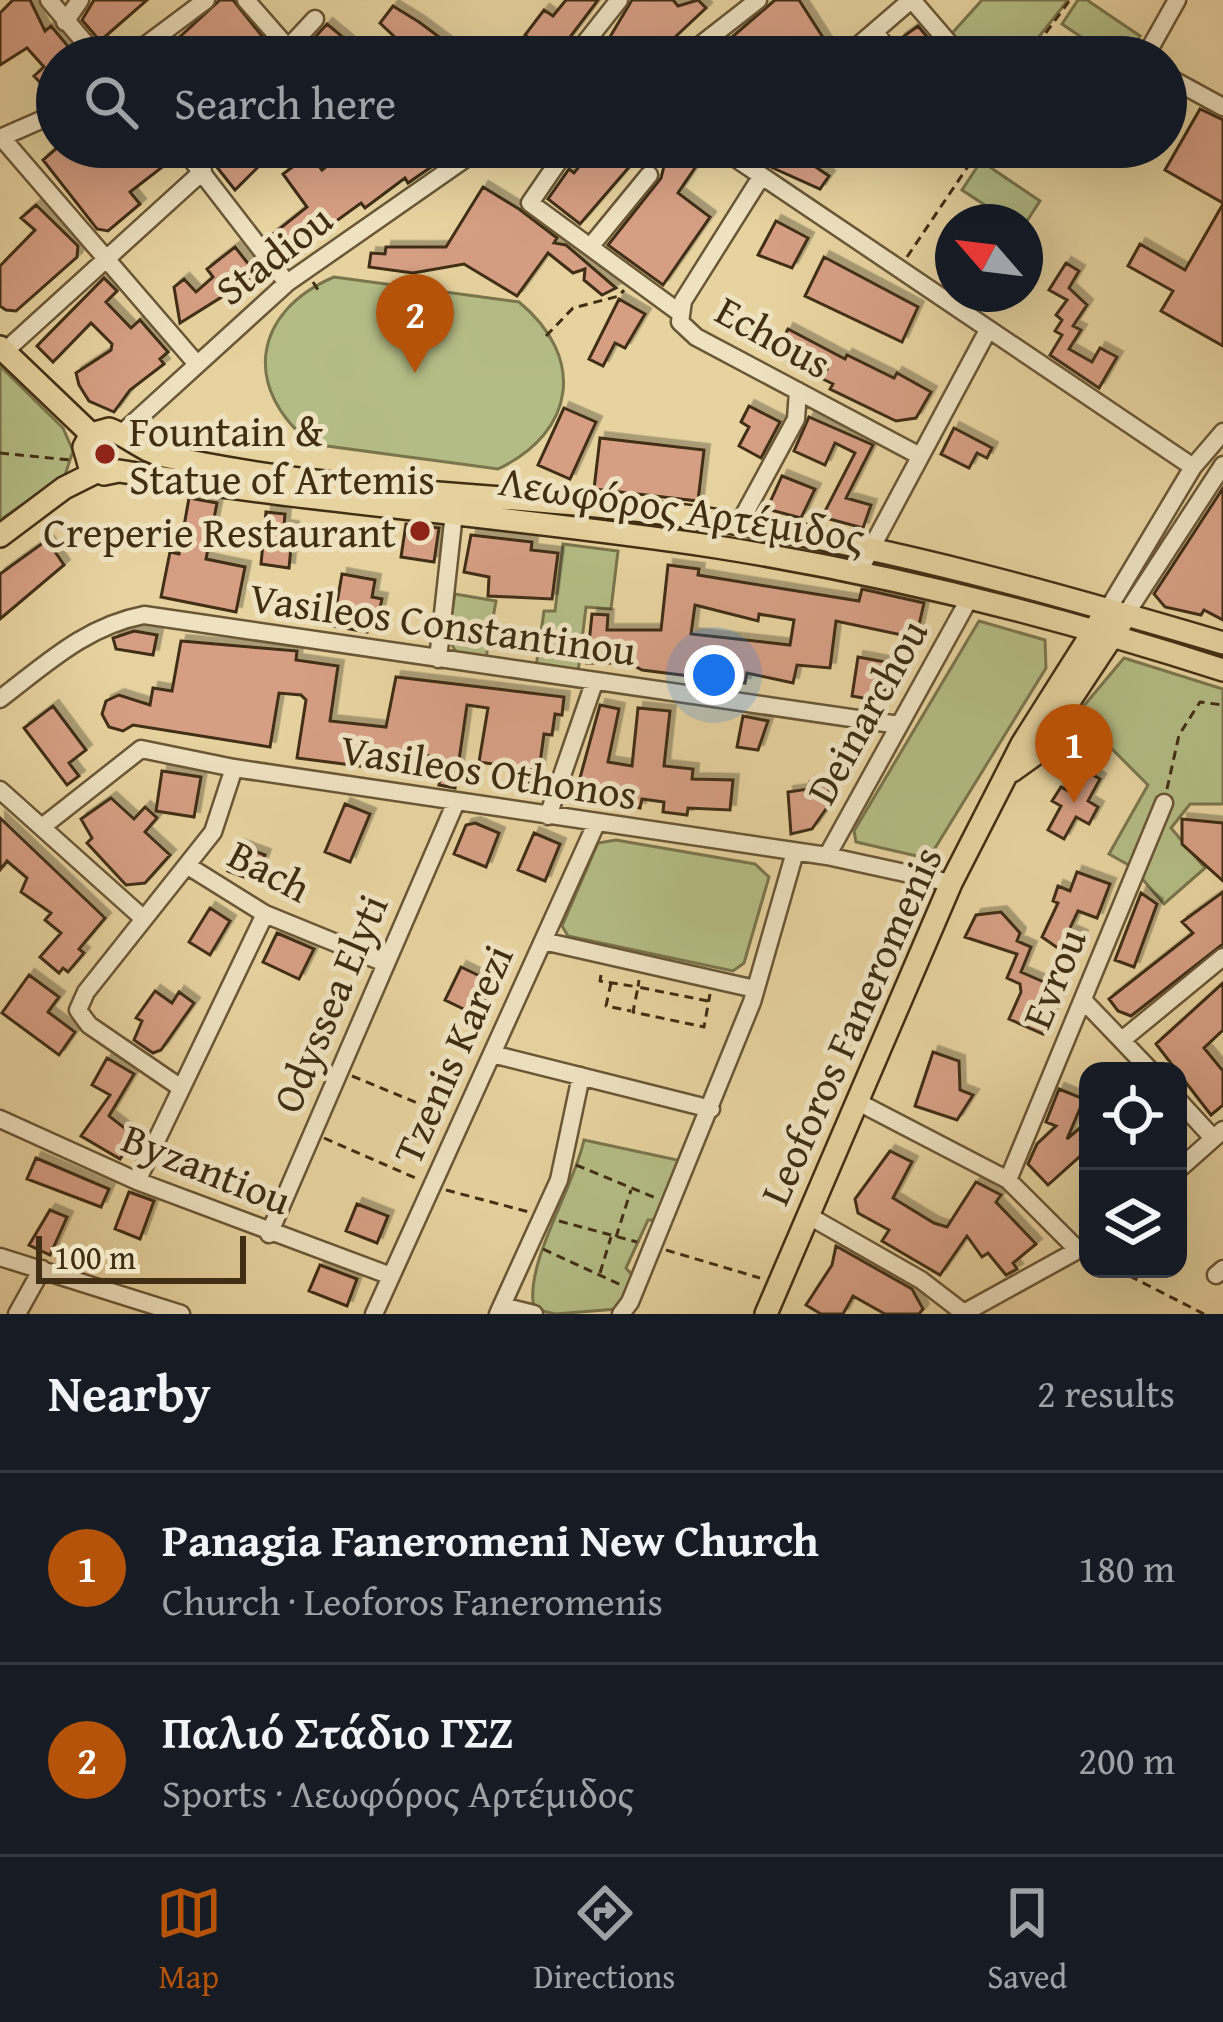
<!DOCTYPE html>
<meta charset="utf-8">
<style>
body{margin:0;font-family:"Gentium Book Plus",serif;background:#242831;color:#f1f3f6}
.controls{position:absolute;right:36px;bottom:36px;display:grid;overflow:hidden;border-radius:24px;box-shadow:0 12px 48px #0002}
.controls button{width:108px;height:108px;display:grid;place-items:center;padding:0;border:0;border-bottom:3px solid #363941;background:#171b24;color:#f1f3f6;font:60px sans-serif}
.compass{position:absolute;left:935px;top:204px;width:108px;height:108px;border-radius:50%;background:#171b24;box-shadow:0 12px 48px #0002;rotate:298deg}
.scale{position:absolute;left:36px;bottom:30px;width:210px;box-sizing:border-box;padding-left:12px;border:6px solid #412e13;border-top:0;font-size:33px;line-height:42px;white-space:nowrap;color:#412e13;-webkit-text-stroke:9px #efe2c1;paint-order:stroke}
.you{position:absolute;left:714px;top:675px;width:42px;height:42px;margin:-30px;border:9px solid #fff;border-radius:50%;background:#1a73e8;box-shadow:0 0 0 18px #1a73e833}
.badge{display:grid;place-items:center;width:78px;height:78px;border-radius:50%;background:#b45309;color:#fff;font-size:39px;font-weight:700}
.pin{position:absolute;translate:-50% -99px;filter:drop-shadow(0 3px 6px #0008)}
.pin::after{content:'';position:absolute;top:63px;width:42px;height:36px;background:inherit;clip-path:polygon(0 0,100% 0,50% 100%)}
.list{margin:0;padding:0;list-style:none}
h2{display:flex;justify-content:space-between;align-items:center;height:156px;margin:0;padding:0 48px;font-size:51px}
h2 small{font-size:39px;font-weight:400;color:#9ea1a6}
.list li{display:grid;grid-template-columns:78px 1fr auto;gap:36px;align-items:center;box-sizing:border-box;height:192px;padding:0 48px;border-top:3px solid #363941}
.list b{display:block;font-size:45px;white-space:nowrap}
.list p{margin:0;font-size:39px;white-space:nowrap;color:#9ea1a6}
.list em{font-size:39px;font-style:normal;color:#9ea1a6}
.icon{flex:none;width:66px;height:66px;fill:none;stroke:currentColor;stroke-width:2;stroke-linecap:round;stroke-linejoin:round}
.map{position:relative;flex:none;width:1223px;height:1314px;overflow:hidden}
.search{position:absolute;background:#171b24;box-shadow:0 12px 48px #0002;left:36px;right:36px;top:36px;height:132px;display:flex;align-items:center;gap:30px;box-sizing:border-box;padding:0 42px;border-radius:66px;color:#9ea1a6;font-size:45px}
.sheet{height:540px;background:#171b24}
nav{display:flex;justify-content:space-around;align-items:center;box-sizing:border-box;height:168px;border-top:3px solid #363941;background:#171b24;font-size:33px;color:#9ea1a6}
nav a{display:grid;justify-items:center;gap:6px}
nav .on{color:#b45309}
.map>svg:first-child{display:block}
.green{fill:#b4bc85;stroke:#7a754c;stroke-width:3}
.building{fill:#d69f84;stroke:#412e13;stroke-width:3;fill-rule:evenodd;filter:url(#shadow)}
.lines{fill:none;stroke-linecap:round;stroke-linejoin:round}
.minor-casing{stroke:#6a5736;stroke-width:21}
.major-casing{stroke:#412e13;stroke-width:26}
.path{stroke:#412e13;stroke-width:3;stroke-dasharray:9 6;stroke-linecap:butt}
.minor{stroke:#efe2c1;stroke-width:16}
.major{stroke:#e7d3a0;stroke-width:21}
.poi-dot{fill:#8f2418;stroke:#efe2c1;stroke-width:4.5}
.labels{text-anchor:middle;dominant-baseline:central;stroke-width:10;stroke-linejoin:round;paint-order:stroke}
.street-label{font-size:42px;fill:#412e13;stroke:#efe2c1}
.poi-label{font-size:42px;fill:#412e13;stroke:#efe2c1;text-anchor:start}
</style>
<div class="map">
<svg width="1223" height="1314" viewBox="0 0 1223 1314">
<defs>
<filter id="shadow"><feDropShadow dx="5.5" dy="-5.5" stdDeviation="0" flood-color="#0004"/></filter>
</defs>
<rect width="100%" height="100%" fill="#e7d3a0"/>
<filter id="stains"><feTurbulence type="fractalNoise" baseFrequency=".00167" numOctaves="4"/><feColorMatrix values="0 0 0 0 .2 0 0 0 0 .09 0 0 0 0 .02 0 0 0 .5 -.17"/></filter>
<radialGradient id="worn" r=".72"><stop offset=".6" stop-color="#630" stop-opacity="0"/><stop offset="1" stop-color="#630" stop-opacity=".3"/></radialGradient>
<path class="green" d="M982,0H1068L1023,57H965L945,41Z
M1078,0H1087L1140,36L1126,57H1111L1062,24Z
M981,161L1040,201L1025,224L1011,222L962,190Z
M334,277L519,302C586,357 576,432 498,469L312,444C242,389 252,312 334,277Z
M0,366L63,428L73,451L65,475L0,520Z
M563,544L618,551L611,609L586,607L578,672L536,667L544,611H555Z
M455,594L496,601L486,658L457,653L447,638Z
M979,621L1045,640L1046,668L932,853L921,857L856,842L854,831Z
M1124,658L1223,689V804H1190L1171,828L1205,868L1164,904L1132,867L1109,854L1148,785L1077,714Z
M616,840L755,864L769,877L744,963L733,971L568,936L562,926L598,843Z
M584,1140L682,1161L658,1220H648L626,1268L633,1276L617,1309L555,1314L534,1309C524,1263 573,1191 584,1140Z"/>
<path class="building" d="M13,0H30L45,31L51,26L77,57H57V100L34,76L44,67L27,48L0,65V13Z
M94,0H147L100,41L82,20Z
M220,0H233L279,57H260L248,43L232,57H158Z
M566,0H598L555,57H527L536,44L525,35L544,10L553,16Z
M632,0H673L678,6L698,0L706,8L658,53L644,40L629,57H598Z
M775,0H799L831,50L823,57H709Z
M393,6L419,22L466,57H416L380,23Z
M327,24L357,49L351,57H297Z
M918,26L944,57H913L900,39Z
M1200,109L1223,120V203L1165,170Z
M58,147H84L99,165L124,147H159L170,161L130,192L140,204L108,231L97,229L43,160Z
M201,147H263L271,154L235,190Z
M350,147H460L408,183L405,178L365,208L361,203L306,243L309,247L299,254L296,249L289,255L273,234L307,207L283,174L310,154L322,170Z
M595,147H621L636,159L580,224L548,199L569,169L574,173Z
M641,147H690L703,156L678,193L710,217L663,285L608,245L661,178L665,162Z
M773,147H807L801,157L829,176L820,189L773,168L778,161L768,155Z
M483,187L519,209L557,238L554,243L566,245L616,288L602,295L584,280L585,269L573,273L548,253L517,296L464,264L413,273L369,267L371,253L385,254L386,247H446Z
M1223,204V346L1161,311L1173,291L1128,266L1140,244L1185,270Z
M36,205L78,246L77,257L16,311L6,310L0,306V266L35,230L21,218Z
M776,221L808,238L792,268L758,255Z
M235,247L257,275L180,323L174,287L184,279L196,292L213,277L207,269Z
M824,257L918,307L902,342L805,296Z
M1066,263L1079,271L1069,288L1087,305L1073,326L1081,330L1069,349L1092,362L1100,348L1117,357L1099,388L1050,355L1062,335L1055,331L1062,320L1056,315L1067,300L1049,290Z
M104,278L117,291L106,302L131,328L140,320L168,352L160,359L164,364L130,390L114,412L89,401L79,385L76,373L111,350L112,344L91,323L53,362L37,346Z
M619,299L645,314L625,348L615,343L603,366L589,359Z
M788,329L845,359L847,355L894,378L897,373L931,392L916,418L896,421L830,389L833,384L823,379L828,367L814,360L808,372L775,354Z
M749,406L780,422L761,458L739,446L749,427L741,422Z
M564,408L596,422L570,479L538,465Z
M809,417L873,445L846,498L871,505L863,528L822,517L855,453L835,443L825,465L794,451Z
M954,428L992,448L987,458L977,453L969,468L941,454Z
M600,438L704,450L698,501L594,489Z
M782,476L815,489L801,518L767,509Z
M1223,488V620L1204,610L1201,615L1165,607L1154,594Z
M189,498L217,503L206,559L245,567L236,612L161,597L170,552L179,554Z
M266,512L285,514L284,526L293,527L289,568L261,564Z
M406,524L439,528L434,562L401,557Z
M471,535L532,542L531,550L558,553L552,599L488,596L489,577L464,572Z
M47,540L64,565L0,619V574Z
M668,565L699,569L698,575L859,601L862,589L924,603L916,638L836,621L830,668L797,665L793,683L747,673L745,683L642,670L629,663H587L592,614L608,615L607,630H661ZM695,605L758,621L759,614L794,620L790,645L691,634Z
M342,574L375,580L372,597L382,599L379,612L371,610L367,632L333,626Z
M134,631L157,635L153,655L116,649L113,638Z
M181,641L297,651L296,660L338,666L330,721L386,727L396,677L564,697L562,715L555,714L552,735L544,734L539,770L532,769L530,782L511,779L513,767L479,762L488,708L467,705L455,788L439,785L443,758L409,753L406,772L297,758L306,700L301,695L279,693L270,747L133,725L123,731L109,727L102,714L106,701L119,695L150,705L153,688L172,691Z
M858,657L891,663L899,679L894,691L887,688L874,700L852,696Z
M600,705L619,709L608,762L632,766L638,708L670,711L664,766L693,769L692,779L733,780L730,810L688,808L687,815L663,812L664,802L642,799L640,808L575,796Z
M53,706L86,750L69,763L79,776L67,785L24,728Z
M743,716L768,721L758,750L737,747Z
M1083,769L1100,779L1088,801L1098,807L1089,824L1076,817L1064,839L1048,830L1061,806L1052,801L1061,787L1070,792Z
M162,771L201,777L194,817L156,811Z
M810,782L829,787L828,806L812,829L791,834L788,792L809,789Z
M111,798L134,819L145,807L157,818L145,832L170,855L145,883L126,885L87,843L92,838L81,819Z
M345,804L370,814L350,862L325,852Z
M0,818L105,918L79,949L84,953L68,972L63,968L59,973L40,957L61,933L45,920L51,913L21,892L27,878L7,861L0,870Z
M1182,819L1223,823V881L1182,844Z
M475,823L499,833L486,867L454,854L466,825Z
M534,833L560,844L545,881L518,870Z
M238,845L265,855L255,881L228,871Z
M1077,872L1110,884L1097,918L1078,911L1069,930L1082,936L1072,958L1042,937L1058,903L1053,901L1058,886L1070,891Z
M1223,892V944L1131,1016L1118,1011L1109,999L1193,933L1182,922Z
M1141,893L1157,904L1134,967L1115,960Z
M210,908L230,921L210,955L189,942Z
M1001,912L1020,933L1017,941L1031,947L1021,972L1062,990L1043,1034L1009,1019L1021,992L1020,984L1007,978L1017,954L965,937L976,915Z
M277,933L314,949L299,979L263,962Z
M461,967L490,981L478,1016L445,1000Z
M29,975L59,997L48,1012L75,1032L59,1055L2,1013Z
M1223,983V1030L1204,1048L1223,1071V1105L1211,1115L1156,1044Z
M155,991L172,1003L179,992L194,1003L161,1050L153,1053L134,1040L142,1021L136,1018Z
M933,1052L959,1061L960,1090L973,1095L957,1120L915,1106Z
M107,1058L134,1074L109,1116L136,1137L120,1159L81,1136L110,1095L92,1085Z
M1059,1089L1084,1099L1067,1139L1088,1121V1149L1048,1185L1028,1164L1037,1144L1056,1126L1046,1122Z
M890,1151L912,1162L893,1198L934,1223L947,1227L976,1182L1001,1195L996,1202L1036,1244L1013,1263L1017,1269L1006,1275L988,1253L982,1257L967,1236L940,1275L882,1241L889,1230L858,1213L855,1199Z
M36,1158L109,1189L101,1207L27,1179Z
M129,1192L154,1201L140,1239L115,1229Z
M357,1204L388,1216L377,1243L346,1231Z
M50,1210L67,1217L50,1255L29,1245Z
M836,1246L912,1289L923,1309L919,1314H885L853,1296L843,1314H821L806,1305L832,1265Z
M320,1265L357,1279L347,1306L309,1291Z"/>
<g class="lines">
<defs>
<path id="minor" d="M49,0L97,57
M246,0L288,48L315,19
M912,0L961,57
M65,22L80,0
M875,31L892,57
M130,57L206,0
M574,57L619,0
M685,57L758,0
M845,57L911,0
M1145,57L1177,0
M1166,76L1223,107
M0,138L57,113
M2,138L196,363
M182,147L287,283
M719,147L1193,467
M565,152L530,203L680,313
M761,177L683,301L680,322L696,337L920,456
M590,247L649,175
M5,351L203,171
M121,434L287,283L482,147
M739,524L796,419L798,391
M858,573L987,332
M1108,609L1193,467L1223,432
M1126,614L1223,465
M438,659L455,504
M0,699C46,664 86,626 144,615L899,725
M0,790L144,919
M548,816L594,683
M42,827L141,749L234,768L827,856L951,883
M827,856L968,601
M188,866L265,914L385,963
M543,941L755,989
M1083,1000L1151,1071
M1122,1040L1223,957
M492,1054L711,1109
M181,1088L89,1025L78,1010L86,992L213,832L234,768
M1178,1100L1213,1138
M858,1102L1008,1180L1078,1250
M0,1119L137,1181L391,1276
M1178,1170L1223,1130
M1008,1180L1164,803
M137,1181L265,914
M809,1216L921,1280L964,1313
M269,1234L456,802
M0,1257L181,1314
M1216,1275L1223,1269
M502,1306L534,1314
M17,1314L42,1269
M374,1314L596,824
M498,1314L559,1180L581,1076
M621,1314L630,1302L752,1002L795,852
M962,1314L1087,1245"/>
<path id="major" d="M0,347L91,434
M0,536L64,488L96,472
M1223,643C1060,595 895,548 727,522C541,493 349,497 165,456C142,451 129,436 109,429L91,434L84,447L90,468L104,474L119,471C317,503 519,517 717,547C888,574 1059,617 1223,670
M1012,771L1033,756L1121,623
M766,1314L951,883L1022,744L1101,619"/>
</defs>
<use href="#minor" class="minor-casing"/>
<use href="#major" class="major-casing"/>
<path class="path" d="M1028,57L1070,0
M907,257L981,147
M313,282L320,293
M546,336L573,308L619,296L624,290
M0,453L70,460
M1167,789L1179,735L1200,702L1223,705
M601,975L600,981L638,987L639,980
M611,983L606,1006L631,1011
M708,1001L638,987L633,1012L704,1027L710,994
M352,1076L449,1116
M324,1138L420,1180
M576,1165L656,1198
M446,1190L529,1212
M559,1221L637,1242
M616,1237L631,1190
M543,1249L621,1285
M666,1250L760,1278
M1116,1269L1204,1314
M600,1273L611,1237"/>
<use href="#minor" class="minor"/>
<use href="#major" class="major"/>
</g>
<g class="poi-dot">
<circle cx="105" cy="454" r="12"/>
<circle cx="420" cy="531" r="12"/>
</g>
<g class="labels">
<g class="street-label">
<text transform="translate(273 254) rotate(-38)">Stadiou</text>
<text transform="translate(774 336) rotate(29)">Echous</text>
<text transform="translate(682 508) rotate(9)">Λεωφόρος Αρτέμιδος</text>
<text transform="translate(443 623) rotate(8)">Vasileos Constantinou</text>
<text transform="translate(866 711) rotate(-61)">Deinarchou</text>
<text transform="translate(489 771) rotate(9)">Vasileos Othonos</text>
<text transform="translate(270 870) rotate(28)">Bach</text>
<text transform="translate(1053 978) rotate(-68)">Evrou</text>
<text transform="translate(329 1003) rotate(-67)">Odyssea Elyti</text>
<text transform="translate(850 1025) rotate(-66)">Leoforos Faneromenis</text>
<text transform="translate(452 1054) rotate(-66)">Tzenis Karezi</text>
<text transform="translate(207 1168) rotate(22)">Byzantiou</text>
</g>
<g class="poi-label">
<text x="129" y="430">Fountain &amp;<tspan x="129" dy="48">Statue of Artemis</tspan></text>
<text x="396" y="531" text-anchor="end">Creperie Restaurant</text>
</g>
</g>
<rect width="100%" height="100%" filter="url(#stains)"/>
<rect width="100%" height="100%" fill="url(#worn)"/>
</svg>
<div class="controls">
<button><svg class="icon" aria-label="locate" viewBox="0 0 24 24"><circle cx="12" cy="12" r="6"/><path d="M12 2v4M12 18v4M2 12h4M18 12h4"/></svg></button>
<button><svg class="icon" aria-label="layers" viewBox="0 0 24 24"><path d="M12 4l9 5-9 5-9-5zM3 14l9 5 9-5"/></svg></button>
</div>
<svg class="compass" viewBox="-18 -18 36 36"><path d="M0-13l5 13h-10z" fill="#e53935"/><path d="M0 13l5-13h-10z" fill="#9ea1a6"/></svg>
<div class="scale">100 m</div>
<div class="you"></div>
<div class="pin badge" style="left:1074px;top:803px">1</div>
<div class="pin badge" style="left:415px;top:373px">2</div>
<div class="search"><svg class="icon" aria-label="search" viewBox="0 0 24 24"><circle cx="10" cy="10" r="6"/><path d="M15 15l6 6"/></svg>Search here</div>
</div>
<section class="sheet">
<h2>Nearby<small>2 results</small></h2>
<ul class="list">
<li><span class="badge">1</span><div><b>Panagia Faneromeni New Church</b><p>Church · Leoforos Faneromenis</p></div><em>180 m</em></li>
<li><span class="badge">2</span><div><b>Παλιό Στάδιο ΓΣΖ</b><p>Sports · Λεωφόρος Αρτέμιδος</p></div><em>200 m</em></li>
</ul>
</section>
<nav>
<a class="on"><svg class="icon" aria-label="map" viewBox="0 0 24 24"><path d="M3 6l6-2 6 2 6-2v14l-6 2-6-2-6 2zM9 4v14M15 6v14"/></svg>Map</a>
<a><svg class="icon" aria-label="directions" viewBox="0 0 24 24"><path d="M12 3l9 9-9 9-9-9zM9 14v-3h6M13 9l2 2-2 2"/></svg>Directions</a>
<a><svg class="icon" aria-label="saved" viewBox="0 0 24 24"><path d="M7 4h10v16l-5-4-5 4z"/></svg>Saved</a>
</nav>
